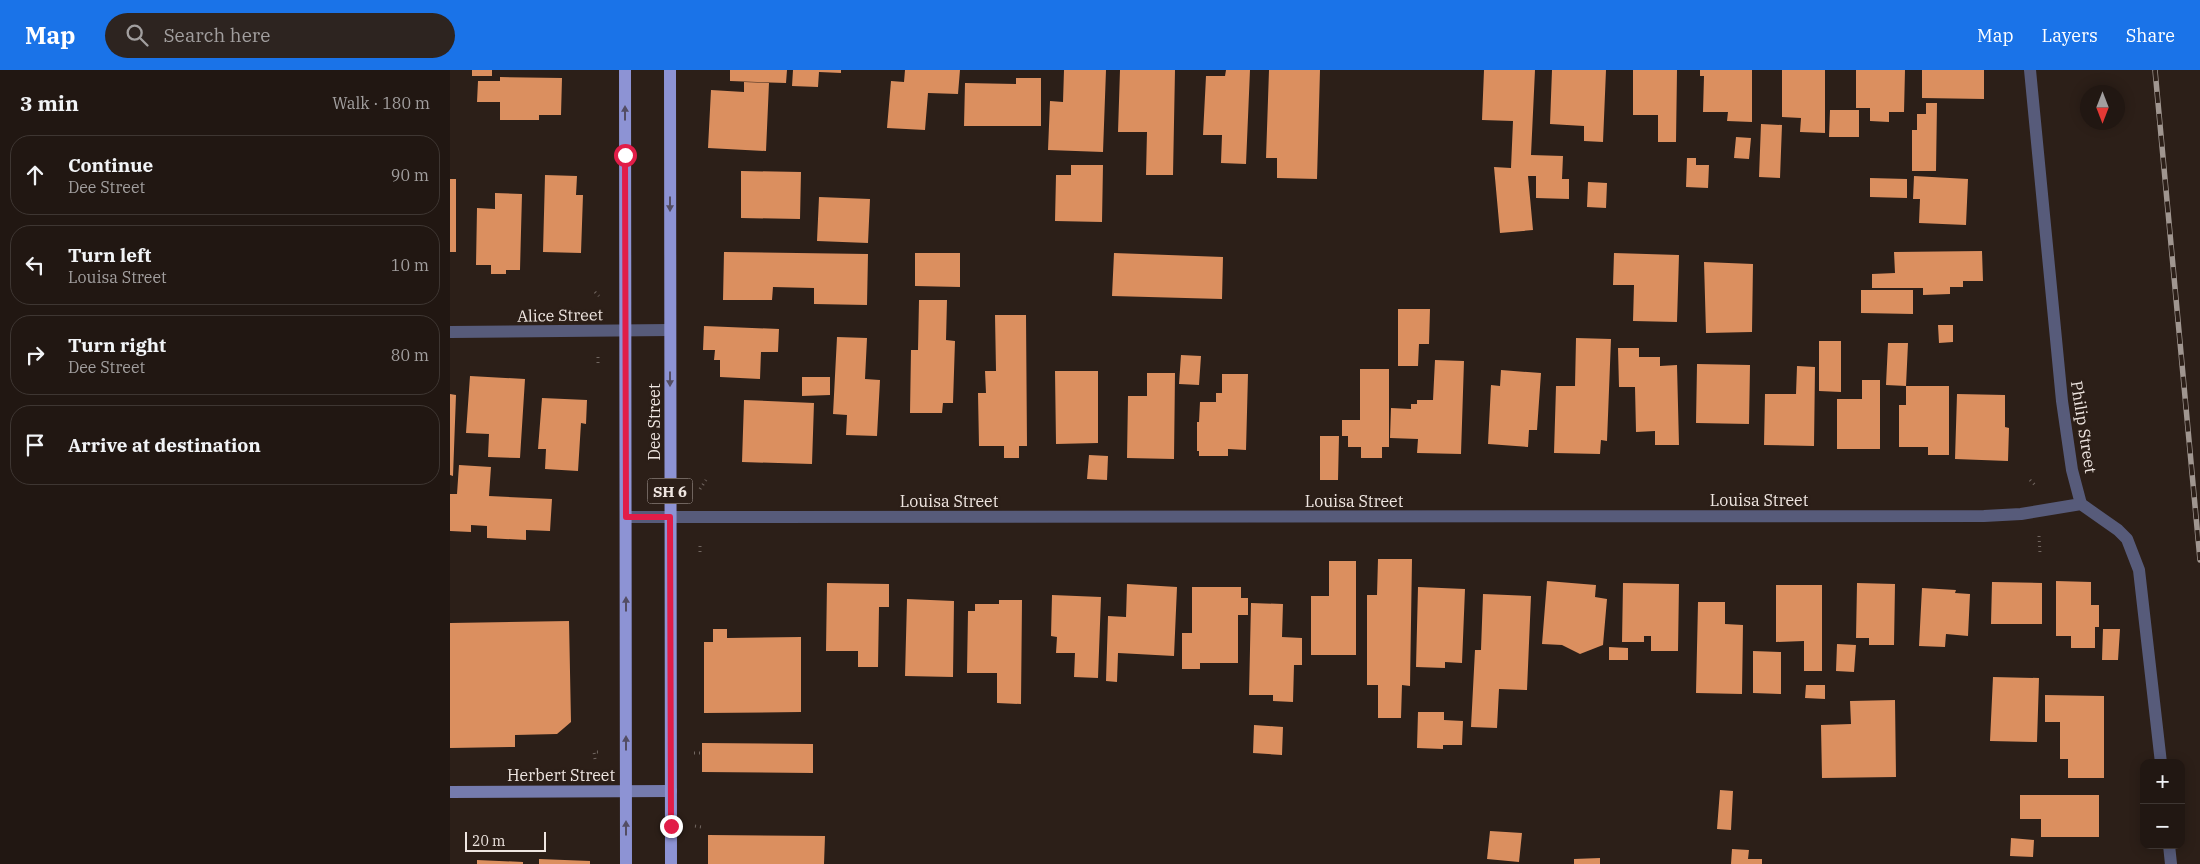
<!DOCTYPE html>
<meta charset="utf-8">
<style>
body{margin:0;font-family:"IBM Plex Serif",serif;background:#2d2420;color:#f1f3f6}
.controls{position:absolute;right:15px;bottom:15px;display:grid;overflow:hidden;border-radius:10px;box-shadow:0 2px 12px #0003}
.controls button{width:45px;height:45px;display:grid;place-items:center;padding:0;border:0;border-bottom:1px solid #3e3632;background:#211712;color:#f1f3f6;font:25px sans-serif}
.compass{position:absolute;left:1630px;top:15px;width:45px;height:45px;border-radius:50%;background:#211712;box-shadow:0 2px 12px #0003;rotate:180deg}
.scale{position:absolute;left:15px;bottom:12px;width:81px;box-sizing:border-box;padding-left:5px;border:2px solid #efe6e1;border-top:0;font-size:14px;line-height:18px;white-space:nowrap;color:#efe6e1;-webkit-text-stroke:4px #2c1f18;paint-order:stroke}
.stop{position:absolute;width:15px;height:15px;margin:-11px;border:4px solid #e11d48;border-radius:50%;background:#fff}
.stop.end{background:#e11d48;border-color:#fff;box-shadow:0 1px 5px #0008}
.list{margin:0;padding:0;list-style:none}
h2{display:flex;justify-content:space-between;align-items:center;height:65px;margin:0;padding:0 20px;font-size:21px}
h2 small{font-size:16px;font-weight:400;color:#a29f9f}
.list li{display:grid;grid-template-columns:32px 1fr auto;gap:15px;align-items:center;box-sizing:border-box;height:80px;margin:0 10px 10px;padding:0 10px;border:1px solid #3e3632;border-radius:20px}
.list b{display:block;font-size:19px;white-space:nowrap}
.list p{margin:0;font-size:16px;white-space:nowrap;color:#a29f9f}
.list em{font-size:16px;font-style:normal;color:#a29f9f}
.icon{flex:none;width:28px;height:28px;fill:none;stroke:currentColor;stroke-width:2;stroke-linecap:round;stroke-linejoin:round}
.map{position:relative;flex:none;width:1750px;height:794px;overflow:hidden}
header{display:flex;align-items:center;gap:30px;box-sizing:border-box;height:70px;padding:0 25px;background:#1a73e8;color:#fff}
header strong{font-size:24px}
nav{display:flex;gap:28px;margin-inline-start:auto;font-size:18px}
.search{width:350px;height:45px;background:#2d2420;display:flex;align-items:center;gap:12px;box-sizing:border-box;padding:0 18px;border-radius:28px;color:#a29f9f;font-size:19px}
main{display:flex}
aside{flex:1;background:#211712}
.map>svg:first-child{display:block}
.building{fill:#db8f5f}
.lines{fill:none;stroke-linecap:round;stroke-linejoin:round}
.path{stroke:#716660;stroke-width:3;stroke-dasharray:1 4;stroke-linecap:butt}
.street{stroke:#575b7a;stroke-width:12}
.secondary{stroke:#757bad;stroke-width:12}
.primary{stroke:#8d93d4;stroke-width:12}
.rail-casing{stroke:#a09690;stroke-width:5.5}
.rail{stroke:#2c1f18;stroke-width:4;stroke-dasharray:11;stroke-linecap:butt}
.oneway{fill:#534d63}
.route{stroke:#e11d48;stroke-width:6}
.labels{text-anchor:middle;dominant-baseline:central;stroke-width:5;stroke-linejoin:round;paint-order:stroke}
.shield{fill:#2c1f18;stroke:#b4aaa5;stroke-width:1}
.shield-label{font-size:15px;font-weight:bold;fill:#efe6e1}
.street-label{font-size:16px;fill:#efe6e1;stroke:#2c1f18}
</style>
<header>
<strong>Map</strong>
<div class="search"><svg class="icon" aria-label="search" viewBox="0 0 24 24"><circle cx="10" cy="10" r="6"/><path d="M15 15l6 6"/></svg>Search here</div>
<nav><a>Map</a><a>Layers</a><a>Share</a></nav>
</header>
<main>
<aside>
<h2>3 min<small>Walk · 180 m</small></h2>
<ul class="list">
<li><svg class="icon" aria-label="ahead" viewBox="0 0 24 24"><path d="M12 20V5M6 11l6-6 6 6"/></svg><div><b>Continue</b><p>Dee Street</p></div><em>90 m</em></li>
<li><svg class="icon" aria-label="left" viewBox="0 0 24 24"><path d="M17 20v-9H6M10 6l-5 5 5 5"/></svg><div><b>Turn left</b><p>Louisa Street</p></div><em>10 m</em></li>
<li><svg class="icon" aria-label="right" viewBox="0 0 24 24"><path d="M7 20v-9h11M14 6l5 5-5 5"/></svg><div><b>Turn right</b><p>Dee Street</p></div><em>80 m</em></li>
<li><svg class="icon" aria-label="arrive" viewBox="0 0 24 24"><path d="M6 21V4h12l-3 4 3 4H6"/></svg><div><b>Arrive at destination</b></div></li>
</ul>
</aside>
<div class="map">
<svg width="1750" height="794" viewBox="0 0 1750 794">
<rect width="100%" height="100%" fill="#2c1f18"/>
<path class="building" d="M22,0H42V6H22Z
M280,0H337L336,13L280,11Z
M343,0H391V3L369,2L368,17L342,16Z
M455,0H510L508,24L478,23L475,60L437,58L441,11L454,12Z
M614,0H656L653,82L598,80L600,31L613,32Z
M670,0H725L723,105H696L697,62H668Z
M776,0H800L796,94L771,93L772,65H753L756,6H775Z
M819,0H870L867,109L827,108V88H816Z
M1034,0H1085L1081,85L1113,86L1112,109H1119V129L1086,128V106H1078L1083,160L1050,163L1044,97L1061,98L1063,51L1032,50Z
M1102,0H1156L1153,72L1134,71V56L1100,54Z
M1183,0H1227L1226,72H1208V45H1183Z
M1250,0H1302V52L1277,51L1278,42H1253L1254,6H1250Z
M1332,0H1375V63L1350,62L1351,48L1332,47Z
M1406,0H1455L1454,42H1439V52L1420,51V38H1406Z
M1472,0H1534V29L1472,28Z
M50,7L112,8L111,45H89V50H50V32H27L28,11H50Z
M566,8H591V56H514L515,13L566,14Z
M294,12L319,13L316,81L258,78L261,20L294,22Z
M1476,33H1487L1486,101H1462V60H1467V44H1476Z
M1380,40H1409V67H1379Z
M1311,54L1332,55L1330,108L1309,107Z
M1286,67L1301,68L1299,89L1284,88Z
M1237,88H1246V95H1259L1258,118L1236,117Z
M621,95H653L652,152L605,151L606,105H621Z
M291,101L351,102L350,149L291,148Z
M95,105L127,106L126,125H133L131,183L93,182Z
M1464,106L1518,109L1516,155L1469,153L1470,129H1463Z
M1420,108L1457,109V128L1420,127Z
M0,109H6V182H0Z
M1138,112L1157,113L1156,138L1137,137Z
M45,123L72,124L70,200H56V204H41V195H26L27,138L45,139Z
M369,127L420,129L418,173L367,171Z
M1532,181L1533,211H1513V217H1500V224L1473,225V218H1422V204L1445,203L1444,182Z
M274,182L418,184L417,235L364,234V218L323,217L322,230H273Z
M465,183H510V217L465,216Z
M664,183L773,187L772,229L662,226Z
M1164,183L1229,185L1227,252L1183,251L1184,215H1163Z
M1254,192L1303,194L1302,262L1256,263Z
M1411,220H1463V244L1411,243Z
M469,230H497L496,270L505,271L503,333H493L492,343H460L461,280H468Z
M948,239H980L979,274H969L968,296H948Z
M545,245H576L577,376H569V388H554V376H529L528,323H536L535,301H546Z
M1488,255H1503V272L1489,273Z
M254,256L329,259L328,282H311L310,309L270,307V290H264L265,280H253Z
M387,267L417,268L415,309L430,310L427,366L396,365L397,345L383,344Z
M1126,268L1161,269L1157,371L1151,370L1150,384L1104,383L1106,316H1125Z
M1369,271H1391V322L1369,321Z
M1438,273H1458L1456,316H1499V385H1478V377H1449V335H1456V316L1436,315Z
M1168,278H1189V287H1210V296L1227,295L1229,375H1205V361L1186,362L1185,317H1169Z
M731,285L751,286L749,315L729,314Z
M985,290L1014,291L1011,384L967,383L968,369L940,368L941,338L961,339V334H967V330H983Z
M1247,294L1300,295L1299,354L1246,353Z
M1347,296L1365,297L1364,376L1314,375L1315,324H1346Z
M910,299H939V377H932V388H911V377H898V366H892V350H910Z
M1051,300L1091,303L1087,360H1079L1078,377L1038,374L1041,315L1050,316Z
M605,301H648V373L606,374Z
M697,303H725L724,389L677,388L678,326H697Z
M772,304H798L796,380L778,379V386H749V381H747V352H749L750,332H766V323H772Z
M20,306L75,309L70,388L38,387L39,364L16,363Z
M352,307H380V325L352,326Z
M1412,310H1430V379H1387V329H1412Z
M0,324L6,325L3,406L0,405Z
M1507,324L1555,325V357L1559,358L1558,391L1505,389Z
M92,328L137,330L136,354L131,353L128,401L95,399L96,379H88Z
M294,330L364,333L362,394L292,392Z
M870,366H889L888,410H870Z
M639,385L658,386L657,410L637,409Z
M9,395L41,397L39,426L102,429L100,461L76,460V470L37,468V456L21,455V462L0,461V424H7Z
M928,489H962L960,616L952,615L951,648H928V615H917V525H927Z
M879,491H906V585H861V526H879Z
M1097,511L1146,515L1145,527L1157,529L1153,575L1130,584L1112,575L1092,574Z
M1606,511L1641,512V535H1649V557H1645V578H1621V566H1606Z
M1542,512L1592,513V554H1541Z
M377,513L439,514V537H429L428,597H408V581H376Z
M1173,513L1229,514L1228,581H1201V566H1194V572H1172Z
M1407,513L1445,514L1444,575H1419V568H1406Z
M677,514L727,517L724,586L668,583L667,612L656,611L658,546L676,547Z
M1326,515H1372V601H1354V571L1326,572Z
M742,517H791V528H798V545H788V593H750V599H732V563H742Z
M968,517L1015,519L1012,593L995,592V598L966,597Z
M1472,518L1506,520L1505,523L1520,524L1518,566L1496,564L1495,577L1469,576Z
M1033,524L1081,526L1077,620L1049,619L1047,658L1021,657L1025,580H1031Z
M602,525L651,527L648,608L624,607L625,583H606L607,567L601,566Z
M457,529L504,531L503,607L455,606Z
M549,530H572L571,634L547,633V603H517L518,541H525V534H549Z
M1248,532H1275V554L1293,555L1292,624L1246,623Z
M801,533L833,534L832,567L852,568V595H844L843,632L823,631V625H799Z
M119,551L121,652L107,664L65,665V677L0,678V553Z
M263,559H277V568L351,567V642L254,643V572H263Z
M1653,559H1670L1668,590H1652Z
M1387,574L1406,575L1404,602L1386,601Z
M1159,577L1178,578V590H1159Z
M1303,581L1331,582V624L1303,623Z
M1543,607L1589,608L1587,672L1540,671Z
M1356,615H1375V629L1355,628Z
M1595,625L1654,626V708H1618V689H1610V652H1595Z
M1445,630L1446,707L1372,708L1371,655L1401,654L1400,631Z
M968,642H994V650L1013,651L1012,675H993V679L967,678Z
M804,655L833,657L832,685L803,683Z
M252,673L363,674V703L252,702Z
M1270,720L1283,721L1281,760L1267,759Z
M1570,725H1649V767H1591V749H1570Z
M1040,761L1072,763L1069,792L1037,789Z
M258,765L375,766L374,794H258Z
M1561,768L1584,770L1583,787L1560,786Z
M1282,779L1299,780L1298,789H1312V794H1281Z
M1150,788V794H1124V789Z
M89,789L140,791V794H89Z
M27,790L73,792V794H27Z"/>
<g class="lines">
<path class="path" d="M145,222L149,226
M148,293V287
M1580,410L1585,415
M250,419L256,410
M1589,466L1590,483
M250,476V483
M244,683H251
M145,689L144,682H150
M245,756L251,757"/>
<path class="street" d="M1580,0L1612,331L1622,400L1631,434L1668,460L1677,469L1689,500L1711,693
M0,262L220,260
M176,447L1534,446L1571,444L1631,434
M1719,775L1721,794"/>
<path class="secondary" d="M0,722L221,721"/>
<path class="primary" d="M175,0L176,794
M220,0L221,794"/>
<defs>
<path id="rail" d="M1705,0L1750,490"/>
</defs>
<use href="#rail" class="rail-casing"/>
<use href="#rail" class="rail"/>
</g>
<defs><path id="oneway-solid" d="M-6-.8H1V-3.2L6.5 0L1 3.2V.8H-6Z" transform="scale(1.25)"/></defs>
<g class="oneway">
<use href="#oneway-solid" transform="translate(175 43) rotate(-90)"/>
<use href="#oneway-solid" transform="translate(220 134) rotate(90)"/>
<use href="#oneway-solid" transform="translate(220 309) rotate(90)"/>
<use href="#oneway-solid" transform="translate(176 534) rotate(-90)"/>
<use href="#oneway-solid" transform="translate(176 673) rotate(-90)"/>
<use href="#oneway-solid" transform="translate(176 758) rotate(-90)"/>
</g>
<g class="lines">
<path class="route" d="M175,85L176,447H220L221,756"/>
</g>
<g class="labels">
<rect class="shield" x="197.5" y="408.5" width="45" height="25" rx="4"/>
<g class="shield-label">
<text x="220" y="421">SH 6</text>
</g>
<g class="street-label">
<text transform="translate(110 245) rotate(-1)">Alice Street</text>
<text transform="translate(204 352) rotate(-90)">Dee Street</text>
<text transform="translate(1634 357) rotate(81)">Philip Street</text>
<text x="1309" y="430">Louisa Street</text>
<text x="499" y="431">Louisa Street</text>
<text x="904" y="431">Louisa Street</text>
<text x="111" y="705">Herbert Street</text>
</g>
</g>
</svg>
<div class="controls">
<button>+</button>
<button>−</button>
</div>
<svg class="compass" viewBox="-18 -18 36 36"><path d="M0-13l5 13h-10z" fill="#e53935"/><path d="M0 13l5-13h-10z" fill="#a29f9f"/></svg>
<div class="scale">20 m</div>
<div class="stop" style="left:175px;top:85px"></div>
<div class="stop end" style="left:221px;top:756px"></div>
</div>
</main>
